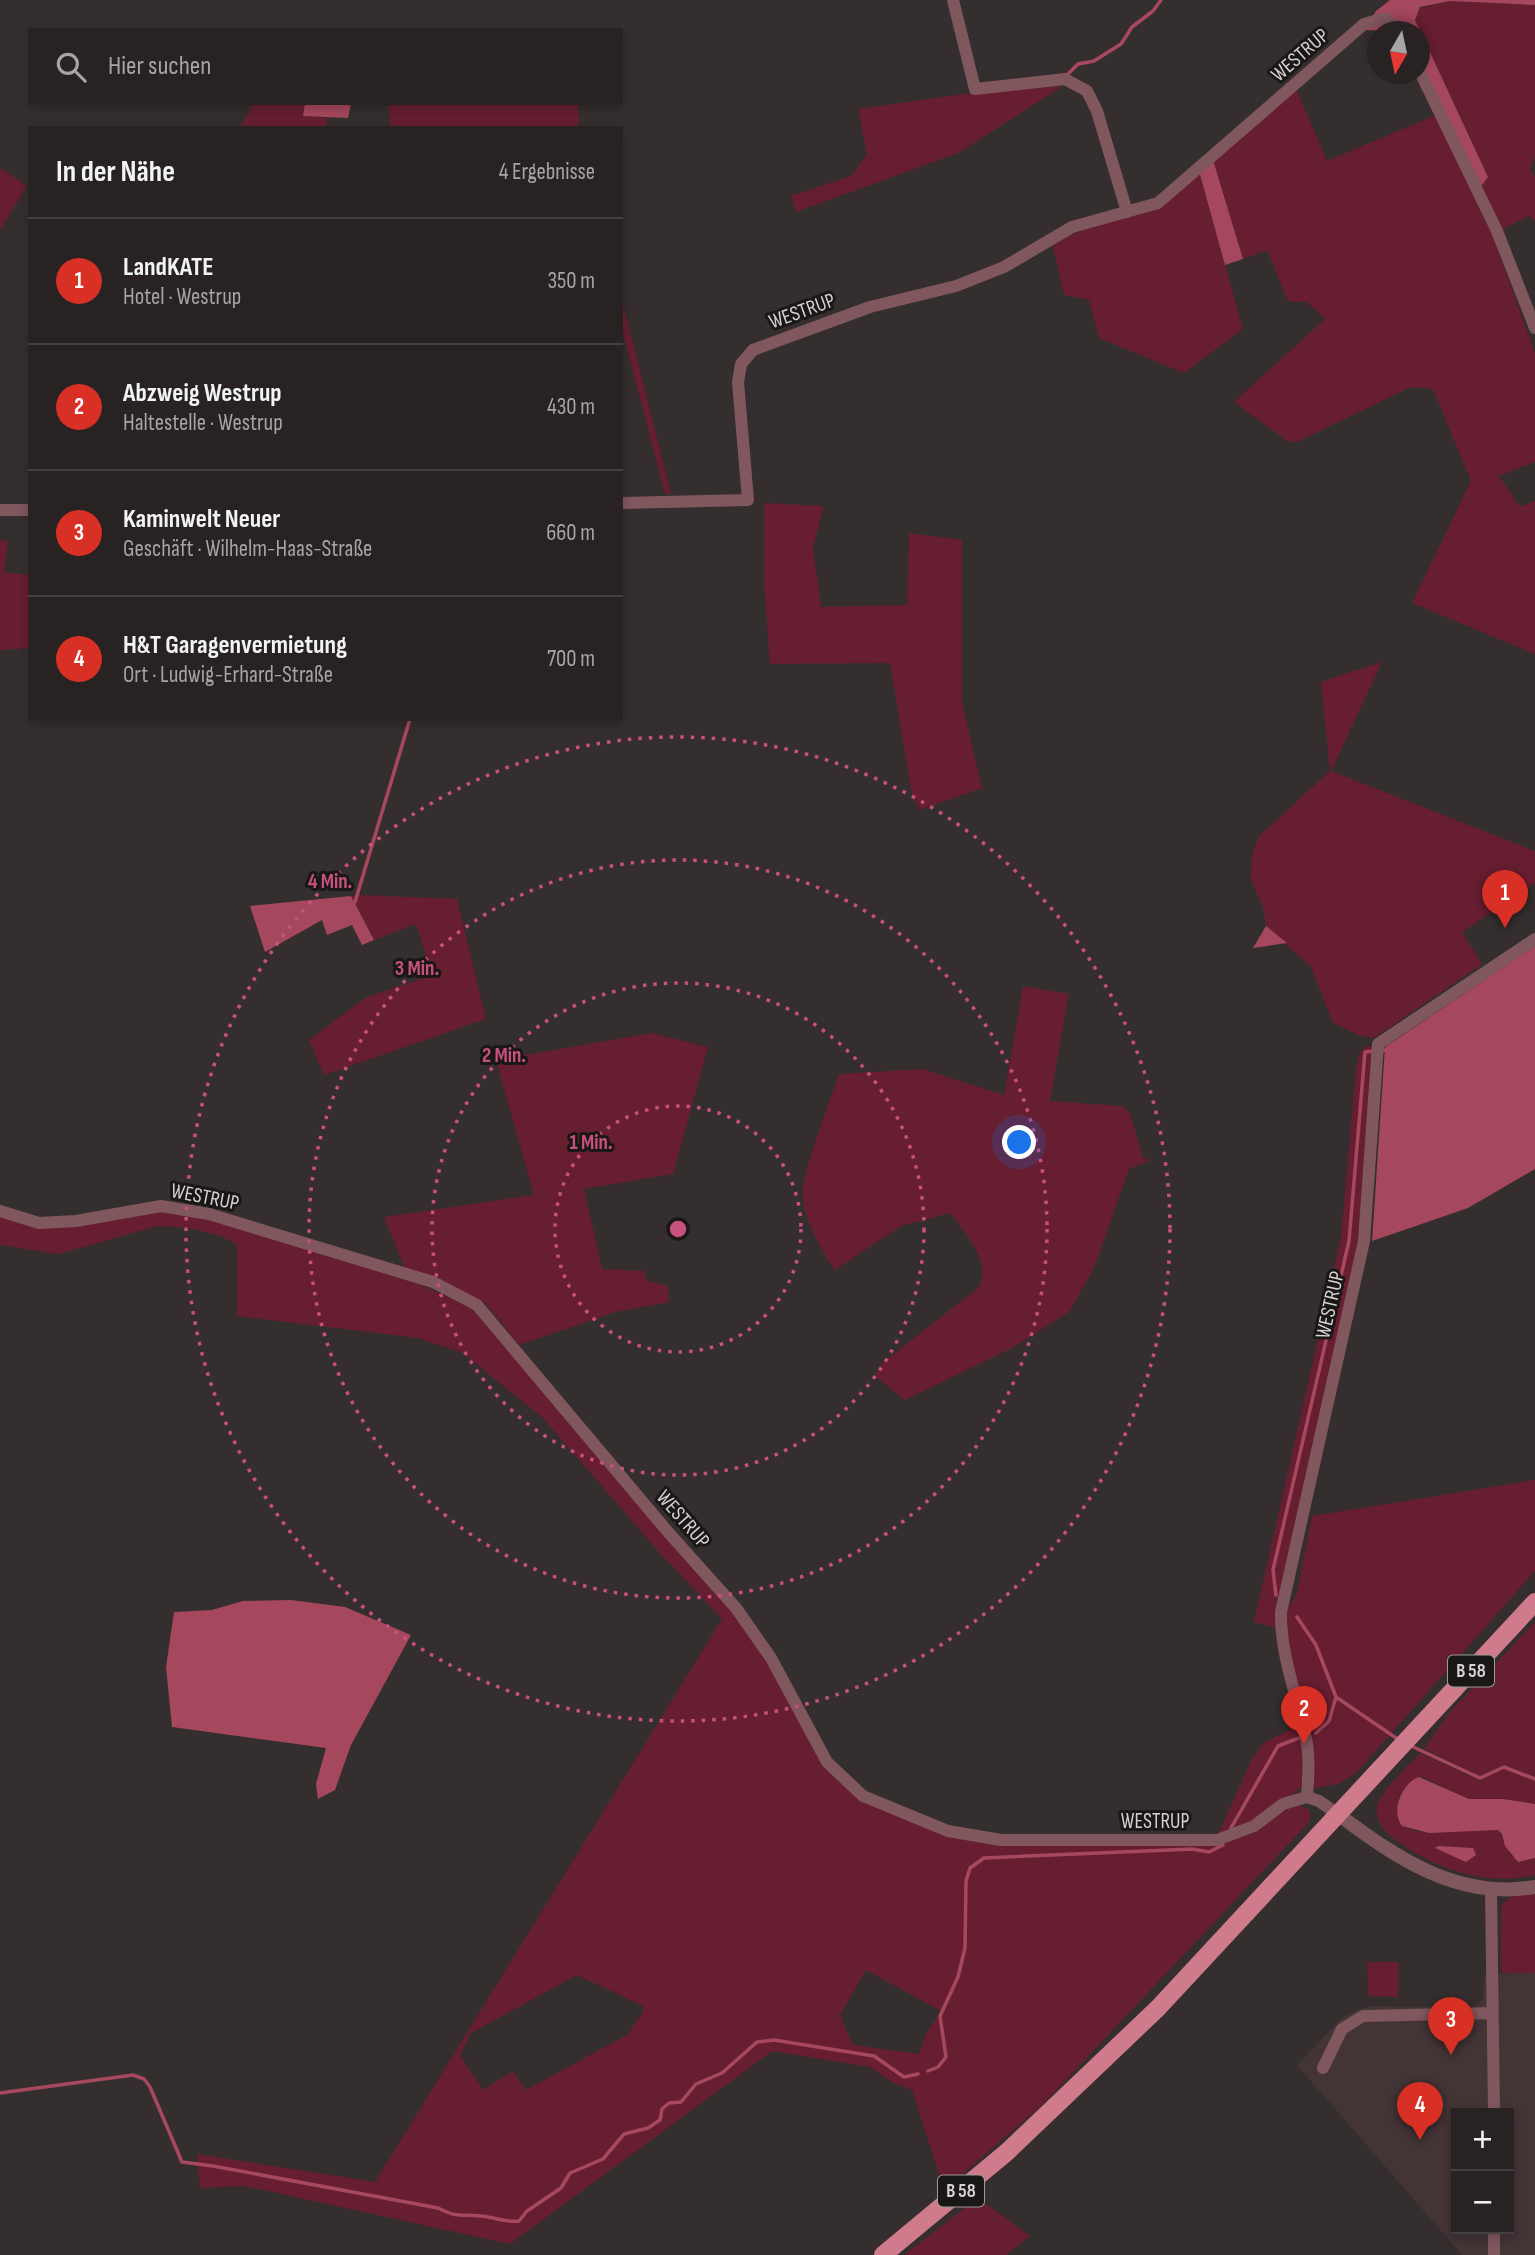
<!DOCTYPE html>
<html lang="de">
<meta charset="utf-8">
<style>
body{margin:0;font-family:"Sofia Sans Condensed",sans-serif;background:#342f30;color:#f1f3f6}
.controls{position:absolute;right:21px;bottom:21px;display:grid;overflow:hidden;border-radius:0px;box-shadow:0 4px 10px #0003}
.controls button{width:63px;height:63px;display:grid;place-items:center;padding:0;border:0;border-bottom:2px solid #443f41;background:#282223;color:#f1f3f6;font:35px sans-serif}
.compass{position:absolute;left:1367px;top:21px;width:63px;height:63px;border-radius:50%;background:#282223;box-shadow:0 4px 10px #0003;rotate:189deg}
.you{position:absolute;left:1020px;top:1143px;width:24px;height:24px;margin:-18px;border:5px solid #fff;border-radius:50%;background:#1a73e8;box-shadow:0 0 0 10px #1a73e833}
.badge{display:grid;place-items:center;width:46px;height:46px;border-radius:50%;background:#d93025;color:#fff;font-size:23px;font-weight:700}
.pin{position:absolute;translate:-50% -58px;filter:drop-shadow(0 2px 4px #0008)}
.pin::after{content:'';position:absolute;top:37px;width:24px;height:21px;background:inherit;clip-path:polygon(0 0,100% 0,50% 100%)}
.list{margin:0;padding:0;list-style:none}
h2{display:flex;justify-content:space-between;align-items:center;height:91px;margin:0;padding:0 28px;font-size:30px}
h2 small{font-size:23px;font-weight:400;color:#a5a4a6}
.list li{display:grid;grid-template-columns:46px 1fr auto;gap:21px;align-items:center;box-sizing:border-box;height:126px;padding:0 28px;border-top:2px solid #443f41}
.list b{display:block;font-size:26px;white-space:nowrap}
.list p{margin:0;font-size:23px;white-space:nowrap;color:#a5a4a6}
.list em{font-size:23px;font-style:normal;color:#a5a4a6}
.icon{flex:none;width:38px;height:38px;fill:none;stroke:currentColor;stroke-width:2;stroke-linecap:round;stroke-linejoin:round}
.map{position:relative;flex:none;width:1535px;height:2255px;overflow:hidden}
.search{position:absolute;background:#282223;box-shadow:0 4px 10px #0003;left:28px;top:28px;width:595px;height:77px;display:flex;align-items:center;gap:18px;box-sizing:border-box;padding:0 24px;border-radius:0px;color:#a5a4a6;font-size:26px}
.panel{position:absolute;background:#282223;box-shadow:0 4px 10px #0003;left:28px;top:126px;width:595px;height:595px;border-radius:0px}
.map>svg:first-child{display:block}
.built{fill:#433436;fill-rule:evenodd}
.green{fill:#671e31;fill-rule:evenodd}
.forest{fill:#a5485d}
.water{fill:#a7495e}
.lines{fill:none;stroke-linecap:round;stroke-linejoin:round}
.stream{stroke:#a7495e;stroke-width:3.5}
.minor{stroke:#81575e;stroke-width:12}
.tertiary{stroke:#81575e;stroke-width:14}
.primary{stroke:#cf7b8b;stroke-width:18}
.ring{fill:none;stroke:#c8507f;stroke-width:3.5;stroke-dasharray:3.5 7}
.labels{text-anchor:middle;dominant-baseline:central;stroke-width:6;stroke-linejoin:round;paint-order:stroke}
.shield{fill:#1a1717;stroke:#9e9a9a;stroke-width:2}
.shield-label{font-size:19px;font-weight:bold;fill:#d7d2d2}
.street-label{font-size:21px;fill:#d7d2d2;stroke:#1a1717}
.centre{fill:#c8507f;stroke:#1a1717;stroke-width:3.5}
.ring-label{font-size:21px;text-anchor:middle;font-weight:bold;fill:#c8507f;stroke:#1a1717;stroke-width:6;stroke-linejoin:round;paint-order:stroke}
</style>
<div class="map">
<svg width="1535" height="2255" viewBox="0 0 1535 2255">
<rect width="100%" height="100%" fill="#352e2f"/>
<path class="built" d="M1535,1973V2255H1462L1297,2065L1343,2017L1355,2011L1371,2006L1475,2007L1483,1998L1484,1974ZM1456,2113H1509V2229H1456Z"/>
<path class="green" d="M1450,1L1535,5V157L1530,169L1535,176V221L1529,216L1501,230L1481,186L1488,177L1415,20L1420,8Z
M1063,86L958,153L796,212L791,196L851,176L867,155L858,109L978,92Z
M1296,88L1327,161L1436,115L1491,232L1535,353V462L1499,476L1520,507L1535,501V654L1412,603L1471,481L1433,389L1411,387L1297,442L1287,441L1234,402L1325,319L1307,302L1288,301L1267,250L1243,259L1213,160Z
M254,103H305L303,116L327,118L326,128H240Z
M388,103H578L579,128H391Z
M0,168L27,186L0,230Z
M1199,171L1243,329L1184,373L1099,338L1089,300L1064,295L1052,241L1128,215Z
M621,296L671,493L665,494L621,325Z
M764,503L824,506L813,548L821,607L907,605L909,533L962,540V702L982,788L920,810L912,795L890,663L770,664L764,582Z
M0,540L8,541L4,572L30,575V648L0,650Z
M1382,662L1331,771L1535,851V883L1462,932L1482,964L1374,1038L1358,1035L1333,1023L1311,967L1266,926L1263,907L1251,880L1252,854L1259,836L1330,771L1321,682Z
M362,895L457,899L486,1019L324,1075L309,1040L365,998L432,975L416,924L374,940L351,896Z
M1023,986L1069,994L1050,1101L1122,1106L1130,1113L1143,1158L1151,1160L1129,1169L1094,1268L1069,1312L1012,1348L905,1400L875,1376L882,1363L978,1288C993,1263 965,1233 950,1213L901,1226L835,1270C822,1251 807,1225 803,1201C799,1178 831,1099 839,1074L923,1069L1004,1095Z
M652,1033L708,1047L673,1174L584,1189L602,1269L644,1271L647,1281L668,1286L669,1302L615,1312L519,1345L486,1304L405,1269L384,1217L534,1195L496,1060Z
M1366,1046L1375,1047L1362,1241L1277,1628L1254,1622L1341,1237L1356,1070L1359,1055Z
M162,1208L208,1216L400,1276L480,1311L733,1608L769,1660L825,1764L862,1799L947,1835L1217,1843L1285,1807L1300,1806L1310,1810V1821L1042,2105L944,2190L912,2090L892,2082L870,2067L772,2051L510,2244L245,2186L200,2188L197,2154L375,2182L722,1619L658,1551L543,1418L463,1353L418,1338L237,1316V1245L221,1236L189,1228L157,1226L59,1254L0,1245V1214L39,1225ZM866,1970L941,2011L926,2034L919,2054L853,2045L840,2015ZM577,1975L643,2006V2012L627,2035L526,2090L513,2071L483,2090L460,2055L471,2033Z
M1535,1480V1571L1356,1773L1338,1784L1316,1788L1311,1784L1285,1635L1287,1612L1297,1593L1312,1516Z
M1535,1622V1777L1504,1765L1479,1776L1424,1749L1449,1713Z
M1299,1725L1302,1739L1303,1786L1253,1823L1217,1837L1252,1759L1265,1742Z
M1420,1753L1479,1780L1504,1769L1535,1781V1804L1503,1799H1469L1422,1777L1412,1780L1399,1797L1398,1821L1402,1826L1419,1832L1498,1830L1512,1856L1526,1860L1535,1858V1875C1488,1886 1441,1871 1403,1845C1389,1836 1375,1825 1377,1807C1378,1793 1410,1765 1420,1753Z
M1535,1892V1973H1501V1906L1513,1895Z
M1367,1962H1399L1398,1997L1368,1996Z
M978,2198L1030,2236L1006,2255H904Z"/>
<path class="forest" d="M1390,0H1535V5L1450,1L1420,7L1415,20L1488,177L1482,185L1474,187L1420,74V32L1365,30L1376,11Z
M305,103H351L348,118L303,116Z
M1213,160L1243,259L1225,265L1199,171Z
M351,896L374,940L362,945L352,925L327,935L322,920L265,952L250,906Z
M1266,926L1287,943L1253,948Z
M1535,946V1169L1468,1208L1372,1241L1385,1047Z
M291,1600L345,1607L411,1635L351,1745L335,1790L318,1799L316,1784L326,1748L172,1727L166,1667L174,1612L212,1610L243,1601Z"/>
<path class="water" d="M1419,1777L1469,1799H1503L1535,1804V1858L1518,1862L1505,1846L1502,1834L1498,1830L1429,1833L1402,1826C1390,1811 1403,1782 1419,1777Z
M1438,1846L1473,1848L1476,1855L1466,1862L1435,1848Z"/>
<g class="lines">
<path class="stream" d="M1067,75L1078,64L1094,61L1121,44L1132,27L1153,11L1161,0
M355,902L410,719
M1380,1051L1395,1049L1535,956
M1276,1595L1273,1570L1349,1241L1365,1052L1374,1051
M1297,1617L1316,1645L1336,1697L1399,1740
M1316,1733L1329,1721L1336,1697
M1409,1745L1480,1778L1504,1767L1535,1779
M1231,1828L1278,1746L1299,1738
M928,2071L938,2067L946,2057L940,2016L958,1977L965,1948L966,1881L970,1868L984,1858L1192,1849L1209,1852L1223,1845
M0,2093L133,2075L144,2079L150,2087L182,2162L213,2166L438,2208C457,2218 461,2214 481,2216C495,2217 505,2223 519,2221L527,2211L561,2188L570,2173L603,2159L624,2134L648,2128L660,2120L662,2109L669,2103L681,2102L696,2084L722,2073L757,2042L774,2040L874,2056L904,2077L918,2074"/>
<path class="minor" d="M953,0L975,89L1065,79L1087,91L1097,111L1127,212
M1420,72L1497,231L1535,328
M621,503L748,500L738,382L741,364L753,350L870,307L956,286L1004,267L1072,227L1158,203L1364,24L1385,18L1400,32
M0,510H30
M0,1211L39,1223L76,1221L161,1206L209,1214L433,1282L477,1305L668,1532L736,1608L771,1658L827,1762L863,1796L948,1831L1001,1840H1217L1254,1826L1283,1804L1307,1797L1319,1801L1339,1815
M1307,1797C1308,1779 1310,1762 1307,1744C1299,1700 1280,1656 1281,1612L1364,1241L1378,1044L1535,939
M1491,1889L1494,2113
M1323,2068L1342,2029L1363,2016L1493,2013
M1494,2255V2229"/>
<path class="tertiary" d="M1339,1815C1398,1859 1458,1900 1535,1887"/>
<path class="primary" d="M883,2255L1007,2152L1158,2008L1535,1602"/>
</g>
<g class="ring">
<circle cx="678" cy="1229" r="123"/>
<circle cx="678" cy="1229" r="246"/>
<circle cx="678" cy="1229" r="369"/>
<circle cx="678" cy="1229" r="492"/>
</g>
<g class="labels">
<g class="shield">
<rect x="1448" y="1655.5" width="46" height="31" rx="5"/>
<rect x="938" y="2175.5" width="46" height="31" rx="5"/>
</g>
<g class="shield-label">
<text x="1471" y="1671">B 58</text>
<text x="961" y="2191">B 58</text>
</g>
<g class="street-label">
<text transform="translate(1300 55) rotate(-41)">WESTRUP</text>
<text transform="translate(802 311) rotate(-20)">WESTRUP</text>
<text transform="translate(205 1197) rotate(11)">WESTRUP</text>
<text transform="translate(1330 1305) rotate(-77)">WESTRUP</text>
<text transform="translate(683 1519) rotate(49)">WESTRUP</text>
<text x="1155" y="1821">WESTRUP</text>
</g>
</g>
<circle cx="678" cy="1229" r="10" class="centre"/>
<g class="ring-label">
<text x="330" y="888">4 Min.</text>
<text x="417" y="975">3 Min.</text>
<text x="504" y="1062">2 Min.</text>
<text x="591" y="1149">1 Min.</text>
</g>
</svg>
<div class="controls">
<button>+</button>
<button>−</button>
</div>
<svg class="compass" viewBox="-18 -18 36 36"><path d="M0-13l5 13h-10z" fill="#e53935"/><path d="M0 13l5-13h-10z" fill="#a5a4a6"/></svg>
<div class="you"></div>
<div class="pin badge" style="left:1505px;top:928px">1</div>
<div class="pin badge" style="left:1304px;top:1744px">2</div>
<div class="pin badge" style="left:1451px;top:2055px">3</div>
<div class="pin badge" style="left:1420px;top:2140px">4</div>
<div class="search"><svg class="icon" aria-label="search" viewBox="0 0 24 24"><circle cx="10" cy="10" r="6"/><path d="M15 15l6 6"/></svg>Hier suchen</div>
<section class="panel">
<h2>In der Nähe<small>4 Ergebnisse</small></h2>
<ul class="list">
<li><span class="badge">1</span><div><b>LandKATE</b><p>Hotel · Westrup</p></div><em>350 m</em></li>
<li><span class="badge">2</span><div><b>Abzweig Westrup</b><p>Haltestelle · Westrup</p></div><em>430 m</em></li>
<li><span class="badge">3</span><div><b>Kaminwelt Neuer</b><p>Geschäft · Wilhelm-Haas-Straße</p></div><em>660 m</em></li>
<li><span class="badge">4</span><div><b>H&amp;T Garagenvermietung</b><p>Ort · Ludwig-Erhard-Straße</p></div><em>700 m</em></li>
</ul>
</section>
</div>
